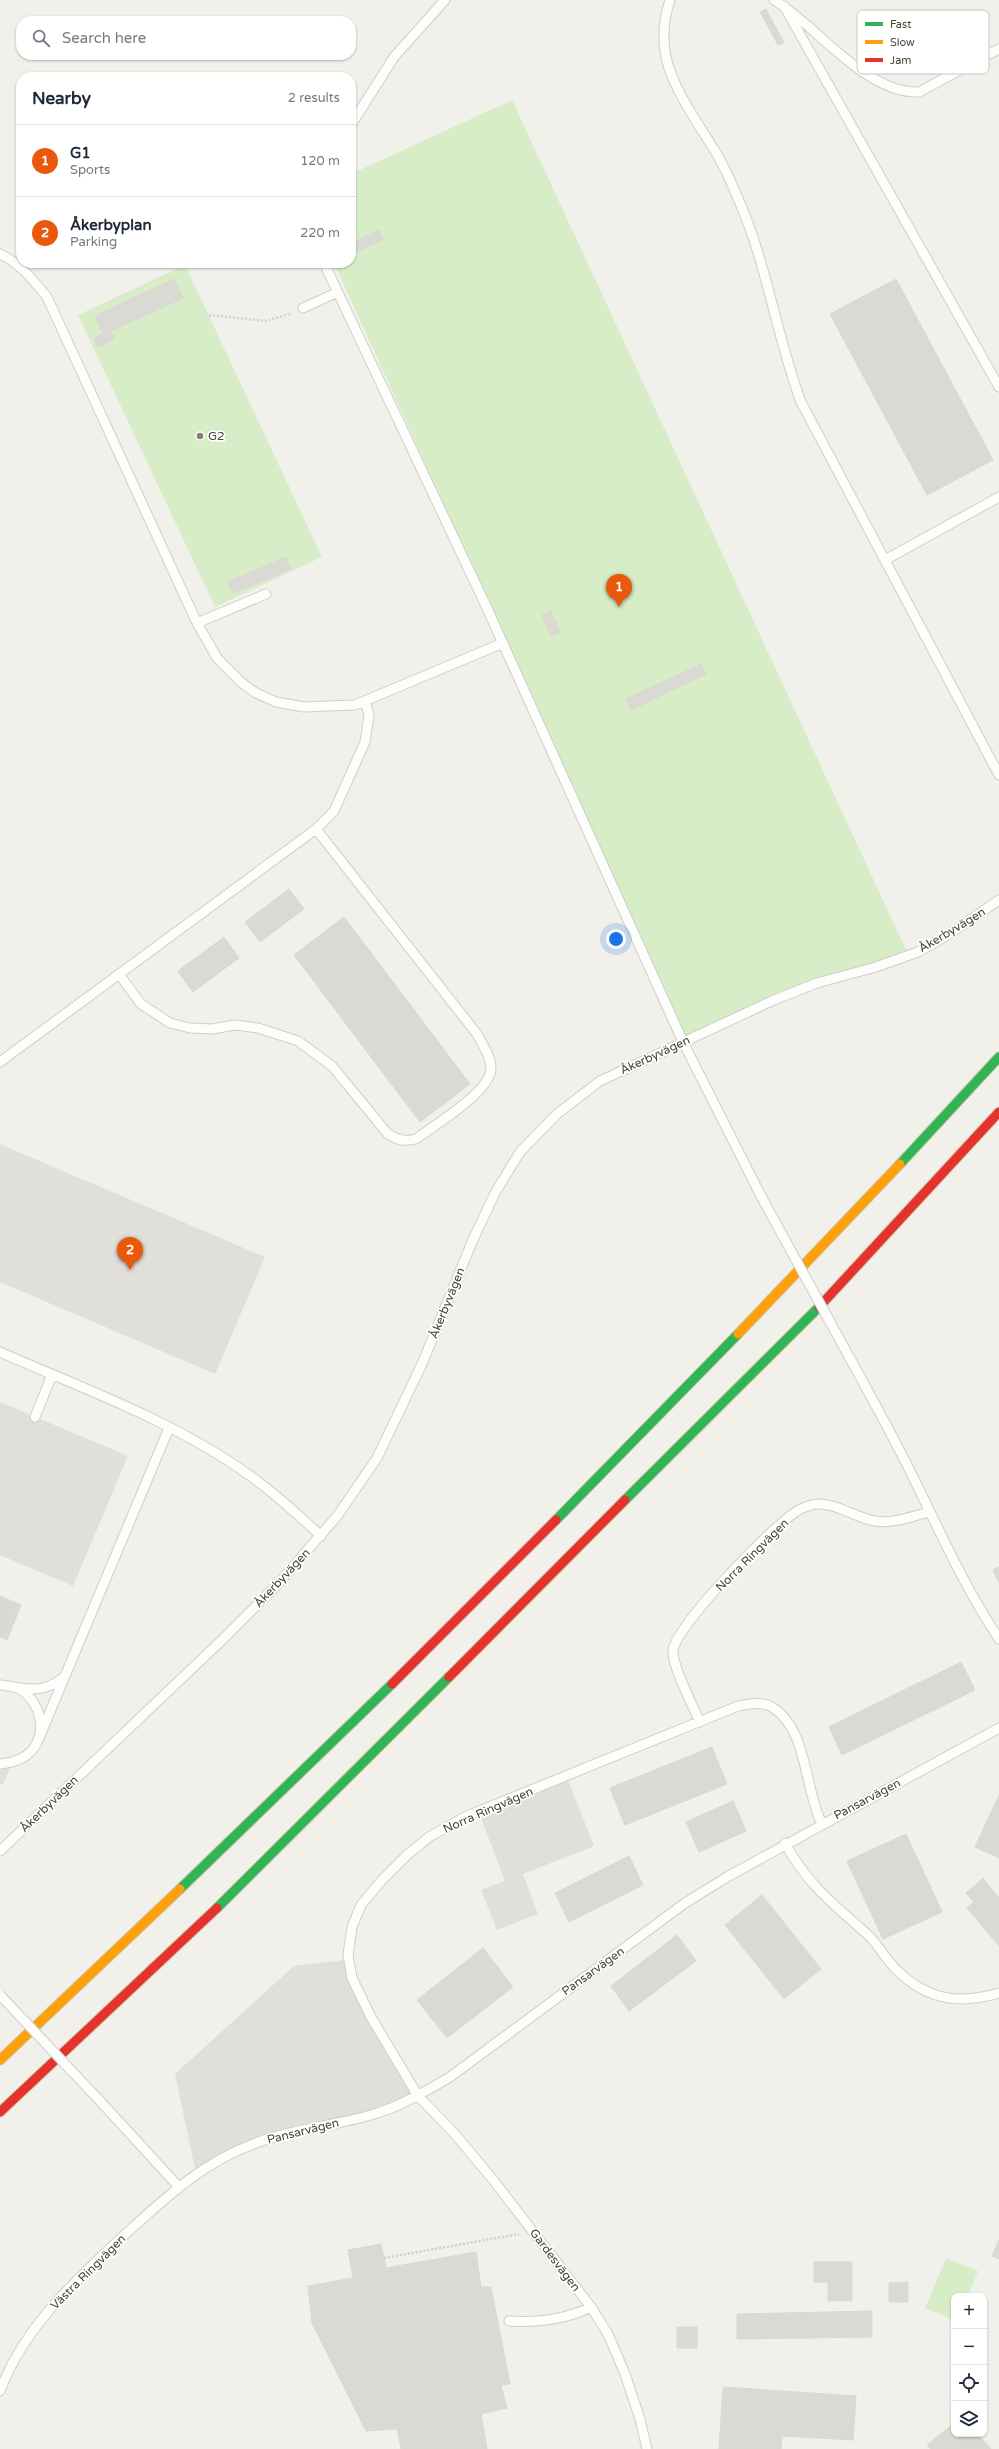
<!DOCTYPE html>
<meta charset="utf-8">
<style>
body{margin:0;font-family:"Varela Round",sans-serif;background:#f2f2f3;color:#1f2937}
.controls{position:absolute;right:12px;bottom:12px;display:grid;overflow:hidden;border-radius:8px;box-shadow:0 1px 3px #0004}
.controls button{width:36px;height:36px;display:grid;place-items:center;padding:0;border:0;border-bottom:1px solid #e0e1e3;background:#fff;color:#1f2937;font:20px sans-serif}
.you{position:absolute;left:616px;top:939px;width:14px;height:14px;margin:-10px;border:3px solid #fff;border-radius:50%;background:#1a73e8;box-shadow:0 0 0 6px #1a73e833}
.badge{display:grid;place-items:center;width:26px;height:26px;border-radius:50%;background:#ea580c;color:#fff;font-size:13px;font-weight:700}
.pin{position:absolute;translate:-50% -33px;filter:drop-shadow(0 1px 2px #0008)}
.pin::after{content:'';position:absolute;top:21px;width:14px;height:12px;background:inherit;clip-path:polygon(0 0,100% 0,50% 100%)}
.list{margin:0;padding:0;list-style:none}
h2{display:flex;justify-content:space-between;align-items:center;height:52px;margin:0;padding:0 16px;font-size:17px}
h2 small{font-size:13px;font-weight:400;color:#747a83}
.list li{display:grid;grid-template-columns:26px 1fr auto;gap:12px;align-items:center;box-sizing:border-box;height:72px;padding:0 16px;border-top:1px solid #e0e1e3}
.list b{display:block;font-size:15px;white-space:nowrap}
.list p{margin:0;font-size:13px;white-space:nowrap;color:#747a83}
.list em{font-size:13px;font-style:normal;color:#747a83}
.icon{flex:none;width:22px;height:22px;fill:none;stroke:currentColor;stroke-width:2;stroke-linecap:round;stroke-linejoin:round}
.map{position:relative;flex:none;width:999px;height:2449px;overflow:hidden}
.search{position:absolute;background:#fff;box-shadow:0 1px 3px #0004;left:16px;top:16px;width:340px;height:44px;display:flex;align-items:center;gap:10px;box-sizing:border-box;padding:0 14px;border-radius:16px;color:#747a83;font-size:15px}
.panel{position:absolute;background:#fff;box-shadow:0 1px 3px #0004;left:16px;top:72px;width:340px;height:196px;border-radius:16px}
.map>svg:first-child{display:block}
.green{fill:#d7edc8}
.parking{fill:#e0dfda}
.building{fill:#dbd9d3;stroke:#d9d8d0}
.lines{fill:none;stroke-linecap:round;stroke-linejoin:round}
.lane-casing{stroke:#cfcec8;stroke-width:11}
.fast-casing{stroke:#cac5a4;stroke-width:11}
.slow-casing{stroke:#cac5a4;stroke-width:11}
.jam-casing{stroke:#cac5a4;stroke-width:11}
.path{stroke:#d1d1ca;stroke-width:2.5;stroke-dasharray:2 2;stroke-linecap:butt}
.lane{stroke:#fdfdfc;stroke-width:9}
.fast{stroke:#30b455;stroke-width:9}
.slow{stroke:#ff9f0a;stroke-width:9}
.jam{stroke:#e5322d;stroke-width:9}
.lane-bridge-casing{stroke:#cfcec8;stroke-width:11;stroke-linecap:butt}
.lane-bridge{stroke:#fdfdfc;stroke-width:9}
.poi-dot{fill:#838174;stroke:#fff;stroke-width:1.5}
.labels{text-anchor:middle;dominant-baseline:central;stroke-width:3.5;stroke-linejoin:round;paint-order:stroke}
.poi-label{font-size:12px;fill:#484535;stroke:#fff;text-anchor:start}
.street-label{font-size:12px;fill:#484535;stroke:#fff}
.key{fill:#fff;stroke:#c8c7c2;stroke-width:1}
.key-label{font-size:11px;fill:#484535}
</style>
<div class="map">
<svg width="999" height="2449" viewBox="0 0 999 2449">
<rect width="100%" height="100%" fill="#f1f0ea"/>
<path class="green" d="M512,100L907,952L686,1037L334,263H351V174Z
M185,265L322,557L215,607L78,315Z
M946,2258L978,2271L968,2296H954V2320L925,2308Z"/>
<path class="parking" d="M0,1144L265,1257L215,1374L0,1282Z
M0,1402L128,1456L73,1586L0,1555Z
M12,1763L3,1785L0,1784V1765Z
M568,1780L594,1846L523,1874L538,1914L497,1930L481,1890L505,1881L480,1815Z
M345,1960L352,1989L414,2094L370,2110L318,2123L226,2152L195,2169L175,2074L294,1966Z"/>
<path class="building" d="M766,9L784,43L778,45L760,12Z
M379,230L383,240L351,254V243Z
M174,279L183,298L111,331L114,339L98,347L94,338L103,333L95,316Z
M896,279L993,460L927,495L830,314Z
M286,557L291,569L233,593L228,582Z
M551,611L560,633L551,636L542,615Z
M701,664L706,674L631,710L626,699Z
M289,889L304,909L260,942L245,922Z
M344,917L470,1084L420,1122L294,955Z
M224,937L239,958L193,992L178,971Z
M999,1567V1583L993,1570Z
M0,1596L21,1605L7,1640L0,1637Z
M961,1662L975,1690L842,1755L829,1727Z
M712,1747L727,1784L625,1825L610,1788Z
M999,1795V1858L975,1847Z
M733,1801L746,1831L699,1852L686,1822Z
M906,1834L942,1912L883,1939L847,1861Z
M629,1856L643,1885L569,1922L555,1893Z
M983,1878L999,1898V1946L967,1908L974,1902L966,1893Z
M762,1895L821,1969L784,1999L725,1925Z
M677,1935L696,1961L629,2011L611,1986Z
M483,1948L513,1987L447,2038L417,2000Z
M999,2240V2259L992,2256Z
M381,2244L386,2268L476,2252L481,2287H491L510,2384L501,2385L507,2408L481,2414L487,2449H401L397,2429L366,2431L312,2323L308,2286L353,2278L348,2250Z
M814,2262H852V2301H828V2282H814Z
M908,2282V2302H889V2283Z
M872,2311V2337L737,2339V2314Z
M677,2327H697V2348H677Z
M723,2387L856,2396L853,2440L782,2436L781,2449H719Z
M954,2423V2434H978L991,2449H931L927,2445Z"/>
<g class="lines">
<defs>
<path id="lane" d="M670,0C664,18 662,38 666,57C673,91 702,128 719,158C728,174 735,191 742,208C768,270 777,338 801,402L999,775
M774,0C817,26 866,94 919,92L999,49
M784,6L999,387
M351,125L394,57L445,0
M0,254C20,263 34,281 47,297L197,623L217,658L242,683L256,693L276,702L304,707L355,705L503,643
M324,263L486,606L683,1042L762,1198
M303,308L338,292
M885,560L999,497
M197,623L266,594
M119,974L141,1004L170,1023L190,1028L212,1029L235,1025L258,1028L298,1041L332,1066L387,1133C397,1140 404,1142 416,1139C434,1125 491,1092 491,1068C491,1056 482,1044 477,1034L316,829
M0,1062L316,829L334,811L365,742L369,715L365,701
M0,1352C84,1389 174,1421 249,1475C275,1493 298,1515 321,1536
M857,1371C877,1408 897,1444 915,1481C942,1536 965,1588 999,1639
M35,1417L52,1375
M0,1685C6,1686 13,1686 18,1688C47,1704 50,1750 15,1761C11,1763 5,1763 0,1764
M20,1688C38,1691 50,1688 64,1677
M700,1722C693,1706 672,1666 673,1651C675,1626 774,1525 797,1511C802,1508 812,1504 817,1504C837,1503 856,1518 875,1521C893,1524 913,1516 929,1512
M39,1738L169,1428
M785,1843C807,1884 833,1904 867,1934C879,1945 887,1962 900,1973C930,2001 961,2004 999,1993
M0,1851L223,1639L278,1584L338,1515L377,1458L422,1364L472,1242L495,1193L520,1152L557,1114L600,1081L774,1000L817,983L876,967L918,952L948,935L999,900
M100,2101L178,2186
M509,2321C538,2323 564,2320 591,2307
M0,2391C23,2329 72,2284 119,2240C163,2200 199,2164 256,2143C293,2129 333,2126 371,2115C399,2107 425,2092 450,2077L685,1903L727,1877L999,1728
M647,2449L640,2419L625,2374L608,2334L591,2307L494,2181L454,2133L418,2096L371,2017L352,1978L348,1955L352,1927L361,1905L382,1880L407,1855L429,1837L467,1816L738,1706C749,1704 762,1701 772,1707C808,1729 804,1789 822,1824"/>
<path id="fast" d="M900,1164L999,1057
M625,1500L819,1307
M556,1520L738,1334
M180,1889L392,1684
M217,1908L449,1677"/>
<path id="slow" d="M738,1334L900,1164
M0,2060L180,1889"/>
<path id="jam" d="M819,1307L999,1112
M449,1677L625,1500
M392,1684L556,1520
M0,2112L217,1908"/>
</defs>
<use href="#lane" class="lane-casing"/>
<use href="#fast" class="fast-casing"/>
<use href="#slow" class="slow-casing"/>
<use href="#jam" class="jam-casing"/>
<path class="path" d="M209,315L266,321L292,313
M384,2258L519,2234"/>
<use href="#lane" class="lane"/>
<use href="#fast" class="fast"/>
<use href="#slow" class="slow"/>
<use href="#jam" class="jam"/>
<defs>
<path id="lane-bridge" d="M762,1198L857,1371
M0,1995L100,2101"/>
</defs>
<use href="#lane-bridge" class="lane-bridge-casing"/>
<use href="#lane-bridge" class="lane-bridge"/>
</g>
<circle class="poi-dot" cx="200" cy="436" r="4"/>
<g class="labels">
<g class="poi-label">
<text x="208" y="436">G2</text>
</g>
<g class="street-label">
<text transform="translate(952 930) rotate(-31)">Åkerbyvägen</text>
<text transform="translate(655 1055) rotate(-25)">Åkerbyvägen</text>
<text transform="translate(447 1303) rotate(-68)">Åkerbyvägen</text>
<text transform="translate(752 1555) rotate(-45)">Norra Ringvägen</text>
<text transform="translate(282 1578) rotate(-47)">Åkerbyvägen</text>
<text transform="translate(867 1799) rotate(-28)">Pansarvägen</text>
<text transform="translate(49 1804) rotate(-44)">Åkerbyvägen</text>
<text transform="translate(488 1810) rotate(-24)">Norra Ringvägen</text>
<text transform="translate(593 1971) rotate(-36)">Pansarvägen</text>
<text transform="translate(303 2131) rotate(-14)">Pansarvägen</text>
<text transform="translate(555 2260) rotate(53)">Gardesvägen</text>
<text transform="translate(88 2272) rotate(-45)">Västra Ringvägen</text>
</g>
</g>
<rect x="857" y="10" width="132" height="64" rx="6" class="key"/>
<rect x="865" y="22" width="18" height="4" fill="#30b455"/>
<rect x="865" y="40" width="18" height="4" fill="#ff9f0a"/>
<rect x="865" y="58" width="18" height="4" fill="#e5322d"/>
<g class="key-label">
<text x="890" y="28">Fast</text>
<text x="890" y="46">Slow</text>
<text x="890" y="64">Jam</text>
</g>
</svg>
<div class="controls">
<button>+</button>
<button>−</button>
<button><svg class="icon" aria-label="locate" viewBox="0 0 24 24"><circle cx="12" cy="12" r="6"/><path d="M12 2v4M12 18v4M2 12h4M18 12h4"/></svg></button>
<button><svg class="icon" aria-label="layers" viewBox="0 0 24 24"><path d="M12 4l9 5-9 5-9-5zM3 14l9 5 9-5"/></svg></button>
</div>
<div class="you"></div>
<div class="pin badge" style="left:619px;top:607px">1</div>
<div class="pin badge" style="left:130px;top:1270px">2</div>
<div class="search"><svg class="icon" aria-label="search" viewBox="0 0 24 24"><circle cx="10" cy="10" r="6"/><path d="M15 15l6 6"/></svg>Search here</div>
<section class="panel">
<h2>Nearby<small>2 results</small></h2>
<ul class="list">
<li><span class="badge">1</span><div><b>G1</b><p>Sports</p></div><em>120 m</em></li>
<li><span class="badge">2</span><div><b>Åkerbyplan</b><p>Parking</p></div><em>220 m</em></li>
</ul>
</section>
</div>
